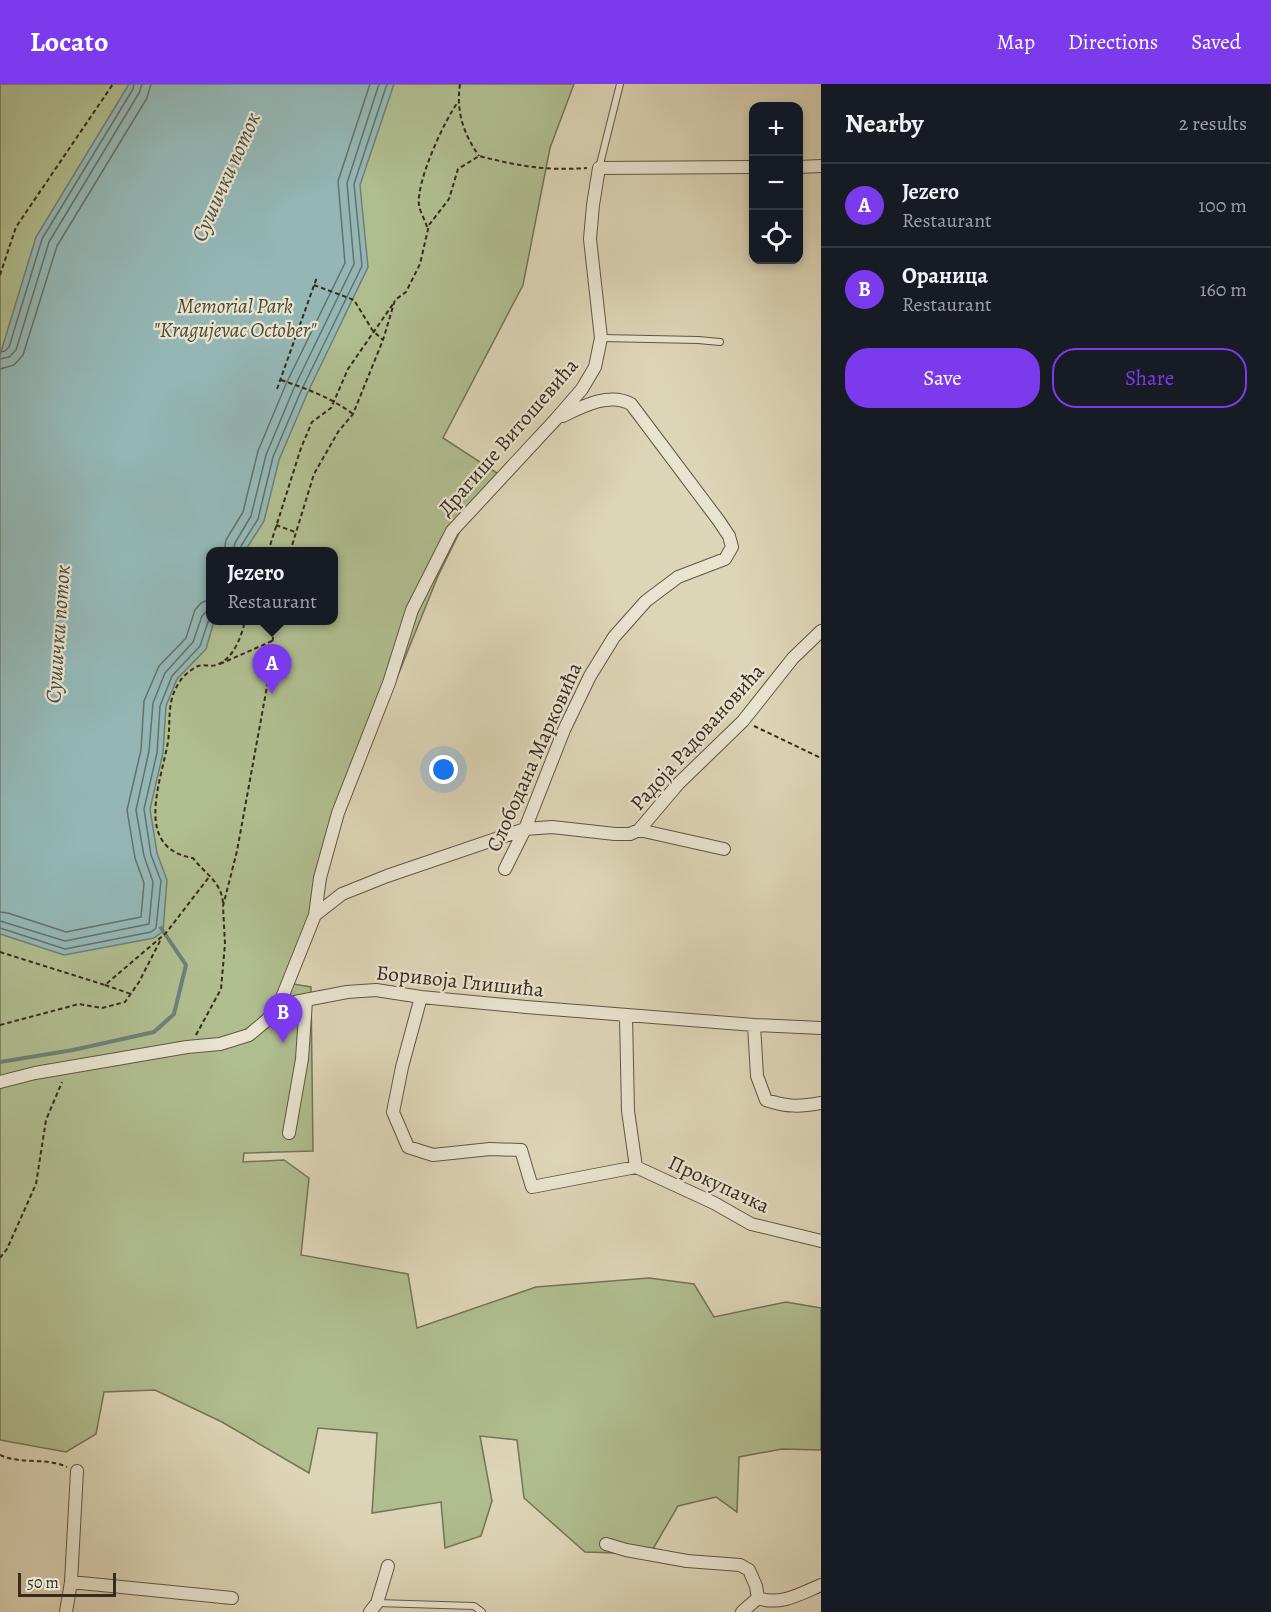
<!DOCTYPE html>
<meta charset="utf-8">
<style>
body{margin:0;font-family:Alegreya,serif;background:#242831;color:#f1f3f6}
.controls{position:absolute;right:18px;top:18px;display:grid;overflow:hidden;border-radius:12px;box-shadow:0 3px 9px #0003}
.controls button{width:54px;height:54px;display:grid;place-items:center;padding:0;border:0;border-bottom:2px solid #363941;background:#171b24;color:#f1f3f6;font:30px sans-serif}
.scale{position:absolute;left:18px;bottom:15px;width:98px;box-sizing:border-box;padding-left:6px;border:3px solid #372b1d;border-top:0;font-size:16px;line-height:21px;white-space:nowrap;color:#372b1d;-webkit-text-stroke:4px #e9e4d0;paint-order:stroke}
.you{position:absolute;left:444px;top:686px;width:21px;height:21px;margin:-15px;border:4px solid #fff;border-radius:50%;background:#1a73e8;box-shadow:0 0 0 9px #1a73e833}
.badge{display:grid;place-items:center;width:39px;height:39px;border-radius:50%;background:#7c3aed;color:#fff;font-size:20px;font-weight:700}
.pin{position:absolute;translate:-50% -50px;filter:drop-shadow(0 2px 3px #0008)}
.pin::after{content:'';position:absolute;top:32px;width:21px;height:18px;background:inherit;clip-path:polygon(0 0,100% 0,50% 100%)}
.popup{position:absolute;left:206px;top:463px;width:132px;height:78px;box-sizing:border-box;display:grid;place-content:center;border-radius:12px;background:#171b24;filter:drop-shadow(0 2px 4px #0005);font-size:20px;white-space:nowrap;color:#9ea1a6}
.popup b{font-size:22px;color:#f1f3f6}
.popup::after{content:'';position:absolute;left:50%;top:100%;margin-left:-12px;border:12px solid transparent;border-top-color:#171b24}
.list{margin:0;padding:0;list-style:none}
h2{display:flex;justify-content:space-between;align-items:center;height:78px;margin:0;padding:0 24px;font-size:26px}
h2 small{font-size:20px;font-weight:400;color:#9ea1a6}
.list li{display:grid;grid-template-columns:39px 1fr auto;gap:18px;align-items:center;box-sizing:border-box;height:84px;padding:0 24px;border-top:2px solid #363941}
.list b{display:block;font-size:22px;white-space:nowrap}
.list p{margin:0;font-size:20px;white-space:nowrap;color:#9ea1a6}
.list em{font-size:20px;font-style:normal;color:#9ea1a6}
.actions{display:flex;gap:12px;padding:18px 24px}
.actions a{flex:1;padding:14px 0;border:2px solid #7c3aed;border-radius:24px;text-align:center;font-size:21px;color:#7c3aed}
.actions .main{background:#7c3aed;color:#fff}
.icon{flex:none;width:33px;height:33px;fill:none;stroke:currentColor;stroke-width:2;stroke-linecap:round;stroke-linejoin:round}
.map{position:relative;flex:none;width:821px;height:1528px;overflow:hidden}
header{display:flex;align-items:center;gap:36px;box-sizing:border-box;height:84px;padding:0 30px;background:#7c3aed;color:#fff}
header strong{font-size:28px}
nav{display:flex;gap:33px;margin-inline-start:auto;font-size:21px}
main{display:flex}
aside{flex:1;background:#171b24}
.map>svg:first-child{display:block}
.green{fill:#b0bd8f;stroke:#747456;stroke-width:1.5;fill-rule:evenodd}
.water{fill:#94b7b5;stroke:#6f7f78;stroke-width:1.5}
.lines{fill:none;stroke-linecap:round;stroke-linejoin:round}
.shore{stroke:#667169;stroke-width:1.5}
.stream{stroke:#6f7f78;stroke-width:4}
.lane-casing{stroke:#605644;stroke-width:8}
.street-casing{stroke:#605644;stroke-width:14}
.path{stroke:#372b1d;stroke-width:2;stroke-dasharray:4.5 3;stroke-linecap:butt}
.lane{stroke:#e9e4d0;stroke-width:6}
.street{stroke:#e9e4d0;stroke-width:12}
.labels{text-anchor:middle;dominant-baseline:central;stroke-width:4.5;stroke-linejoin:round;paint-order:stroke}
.park-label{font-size:21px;font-style:italic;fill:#4f4834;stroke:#e9e4d0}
.street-label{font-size:21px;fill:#372b1d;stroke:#e9e4d0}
.water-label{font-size:22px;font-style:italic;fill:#4e4e43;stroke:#e9e4d0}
</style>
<header>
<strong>Locato</strong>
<nav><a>Map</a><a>Directions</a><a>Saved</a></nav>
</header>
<main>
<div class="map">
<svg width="821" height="1528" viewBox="0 0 821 1528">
<rect width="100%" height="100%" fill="#ddd5b7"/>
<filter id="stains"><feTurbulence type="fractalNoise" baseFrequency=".00333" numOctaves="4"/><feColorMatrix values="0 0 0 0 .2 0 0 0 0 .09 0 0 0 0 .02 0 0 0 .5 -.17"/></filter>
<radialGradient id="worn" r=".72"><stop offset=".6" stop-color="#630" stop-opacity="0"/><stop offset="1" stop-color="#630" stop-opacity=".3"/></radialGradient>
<path class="green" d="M0,0H574L550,64L523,201L443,354L506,395L461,445L438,492L348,715L293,900L311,903L313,1067L244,1069L243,1078L284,1076L309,1094L301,1171L408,1190L417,1244L536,1203L649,1194L694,1200L714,1233L786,1218L821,1224V1366L782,1365L739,1373L737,1428L716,1413L678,1422L650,1470L585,1468L524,1414L517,1356L480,1352L492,1417L481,1452L445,1464L441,1418L372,1429L377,1349L318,1344L309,1389L222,1338L155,1306L104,1308L96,1350L66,1368L0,1356ZM210,468H334V536H210Z"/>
<path class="water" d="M129,0H394L360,101L368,183L307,310L279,376L264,437L245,467L210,468V536L214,537L206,565L177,595L166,622L163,669L150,725L157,769L167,796L163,847L154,854L64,871L0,850V271L36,153Z"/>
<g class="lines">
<path class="shore" d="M0,268L5,267L9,263L42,155L133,5L134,0
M0,275L9,273L16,266L49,158L139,9L142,0
M0,285L14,281L23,271L57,162L147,14L151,0
M224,468L226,456L243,428L258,367L286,300L345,179L338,97L370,0
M233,468L235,459L251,432L266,371L294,304L354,180L347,99L379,0
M240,468L241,462L258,435L273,373L301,307L362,182L354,100L387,0
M0,828L8,829L66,848L141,833L144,799L135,774L127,726L141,666L144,617L159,582L186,554L195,526L201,519L210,515
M0,837L65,857L149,840L153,798L144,772L136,726L149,667L153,619L165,589L193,558L202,532L210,524
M0,844L65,865L151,848L156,844L161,797L151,771L144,725L157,669L160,622L172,592L200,562L210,532"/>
<path class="stream" d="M0,978L73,966L154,948L174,930L186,881L161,844"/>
<defs>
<path id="lane" d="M599,84L620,0
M602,254L698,256L720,258
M377,1519L474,1522L482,1528"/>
<path id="street" d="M798,83L821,82
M639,746L724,765
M505,785L525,745L564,646L590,592L614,553L646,517L678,493L725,475L732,463L729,452L719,437L631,320C610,308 583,322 563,332
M315,831L342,810L387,792L525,745L552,743L615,750H630L639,746L678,700L743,637L793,574L821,547
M421,913L402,983L393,1028L408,1063L433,1071L490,1065L521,1066L532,1103L636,1083
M279,921L347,908L376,906L421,913L526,923L754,941L757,992L766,1016C787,1023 799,1023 821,1019
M626,932L628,1027L636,1083L714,1119L751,1140L821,1157
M754,941L821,944
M0,998L35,989L187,963L220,960L249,951L267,936L279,921L315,831L320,794L338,729L389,599L412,526L452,447L556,335L582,305L595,283L601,254L590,155L593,121L599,84L754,83
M289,1049L302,975L306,917
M606,1460L626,1466L687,1477L740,1481L749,1486L756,1502L758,1514
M71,1498L232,1514
M758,1514C780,1522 800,1510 821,1501
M66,1528L71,1498L77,1387
M370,1528L377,1519L388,1482
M742,1528L758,1514"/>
</defs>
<use href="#lane" class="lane-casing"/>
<use href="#street" class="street-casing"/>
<path class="path" d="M460,0C456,27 463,49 479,72
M427,143C425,136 420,128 419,121C416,98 444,37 458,18
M0,191L16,143L113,0
M314,201L354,216L373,247L383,256
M281,296C307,305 330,313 353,330
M277,305L317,193
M276,441L295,448
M268,468L301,364L312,338L331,324L348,285L393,220
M290,468L314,390L338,348L353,330L383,256L395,216L406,208L420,180L429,141L449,115L458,85L479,72C519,82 545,87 587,84
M220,580L272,557
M754,642L821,674
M223,819C221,797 205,790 193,774C133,764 161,698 168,658C171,635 166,618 180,597C183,592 193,584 198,582C203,580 211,583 216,581C233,576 242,552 245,536
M0,868L105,901L166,849L209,793
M105,901L131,910
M0,941L79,920L102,924L125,918L139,898L161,855
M196,951L221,905L225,860L223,822L237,767L268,597L275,536
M0,1174L7,1165L36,1100L46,1036L62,998
M0,1371C21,1381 47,1373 67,1383"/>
<use href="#lane" class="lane"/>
<use href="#street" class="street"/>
</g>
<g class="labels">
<g class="park-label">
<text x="235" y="222">Memorial Park<tspan x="235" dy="24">"Kragujevac October"</tspan></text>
</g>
<g class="street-label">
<text transform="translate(508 353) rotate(-49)">Драгише Витошевића</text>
<text transform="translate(697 653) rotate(-48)">Радоја Радовановића</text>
<text transform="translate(534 673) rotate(-66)">Слободана Марковића</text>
<text transform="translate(460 897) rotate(6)">Боривоја Глишића</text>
<text transform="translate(719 1100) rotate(25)">Прокупачка</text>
</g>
<g class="water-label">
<text transform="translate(226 93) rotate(-66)">Сушички поток</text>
<text transform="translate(58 550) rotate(-86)">Сушички поток</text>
</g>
</g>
<rect width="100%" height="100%" filter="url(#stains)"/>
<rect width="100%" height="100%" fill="url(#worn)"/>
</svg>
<div class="controls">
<button>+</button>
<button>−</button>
<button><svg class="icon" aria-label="locate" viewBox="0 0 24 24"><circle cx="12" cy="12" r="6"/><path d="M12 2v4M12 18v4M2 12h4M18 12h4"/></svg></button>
</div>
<div class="scale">50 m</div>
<div class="you"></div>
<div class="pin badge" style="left:272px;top:610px">A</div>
<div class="popup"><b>Jezero</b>Restaurant</div>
<div class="pin badge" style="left:283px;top:959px">B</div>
</div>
<aside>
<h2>Nearby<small>2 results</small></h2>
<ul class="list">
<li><span class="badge">A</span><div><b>Jezero</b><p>Restaurant</p></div><em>100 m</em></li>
<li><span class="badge">B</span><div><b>Ораница</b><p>Restaurant</p></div><em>160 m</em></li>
</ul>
<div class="actions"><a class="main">Save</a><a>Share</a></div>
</aside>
</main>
